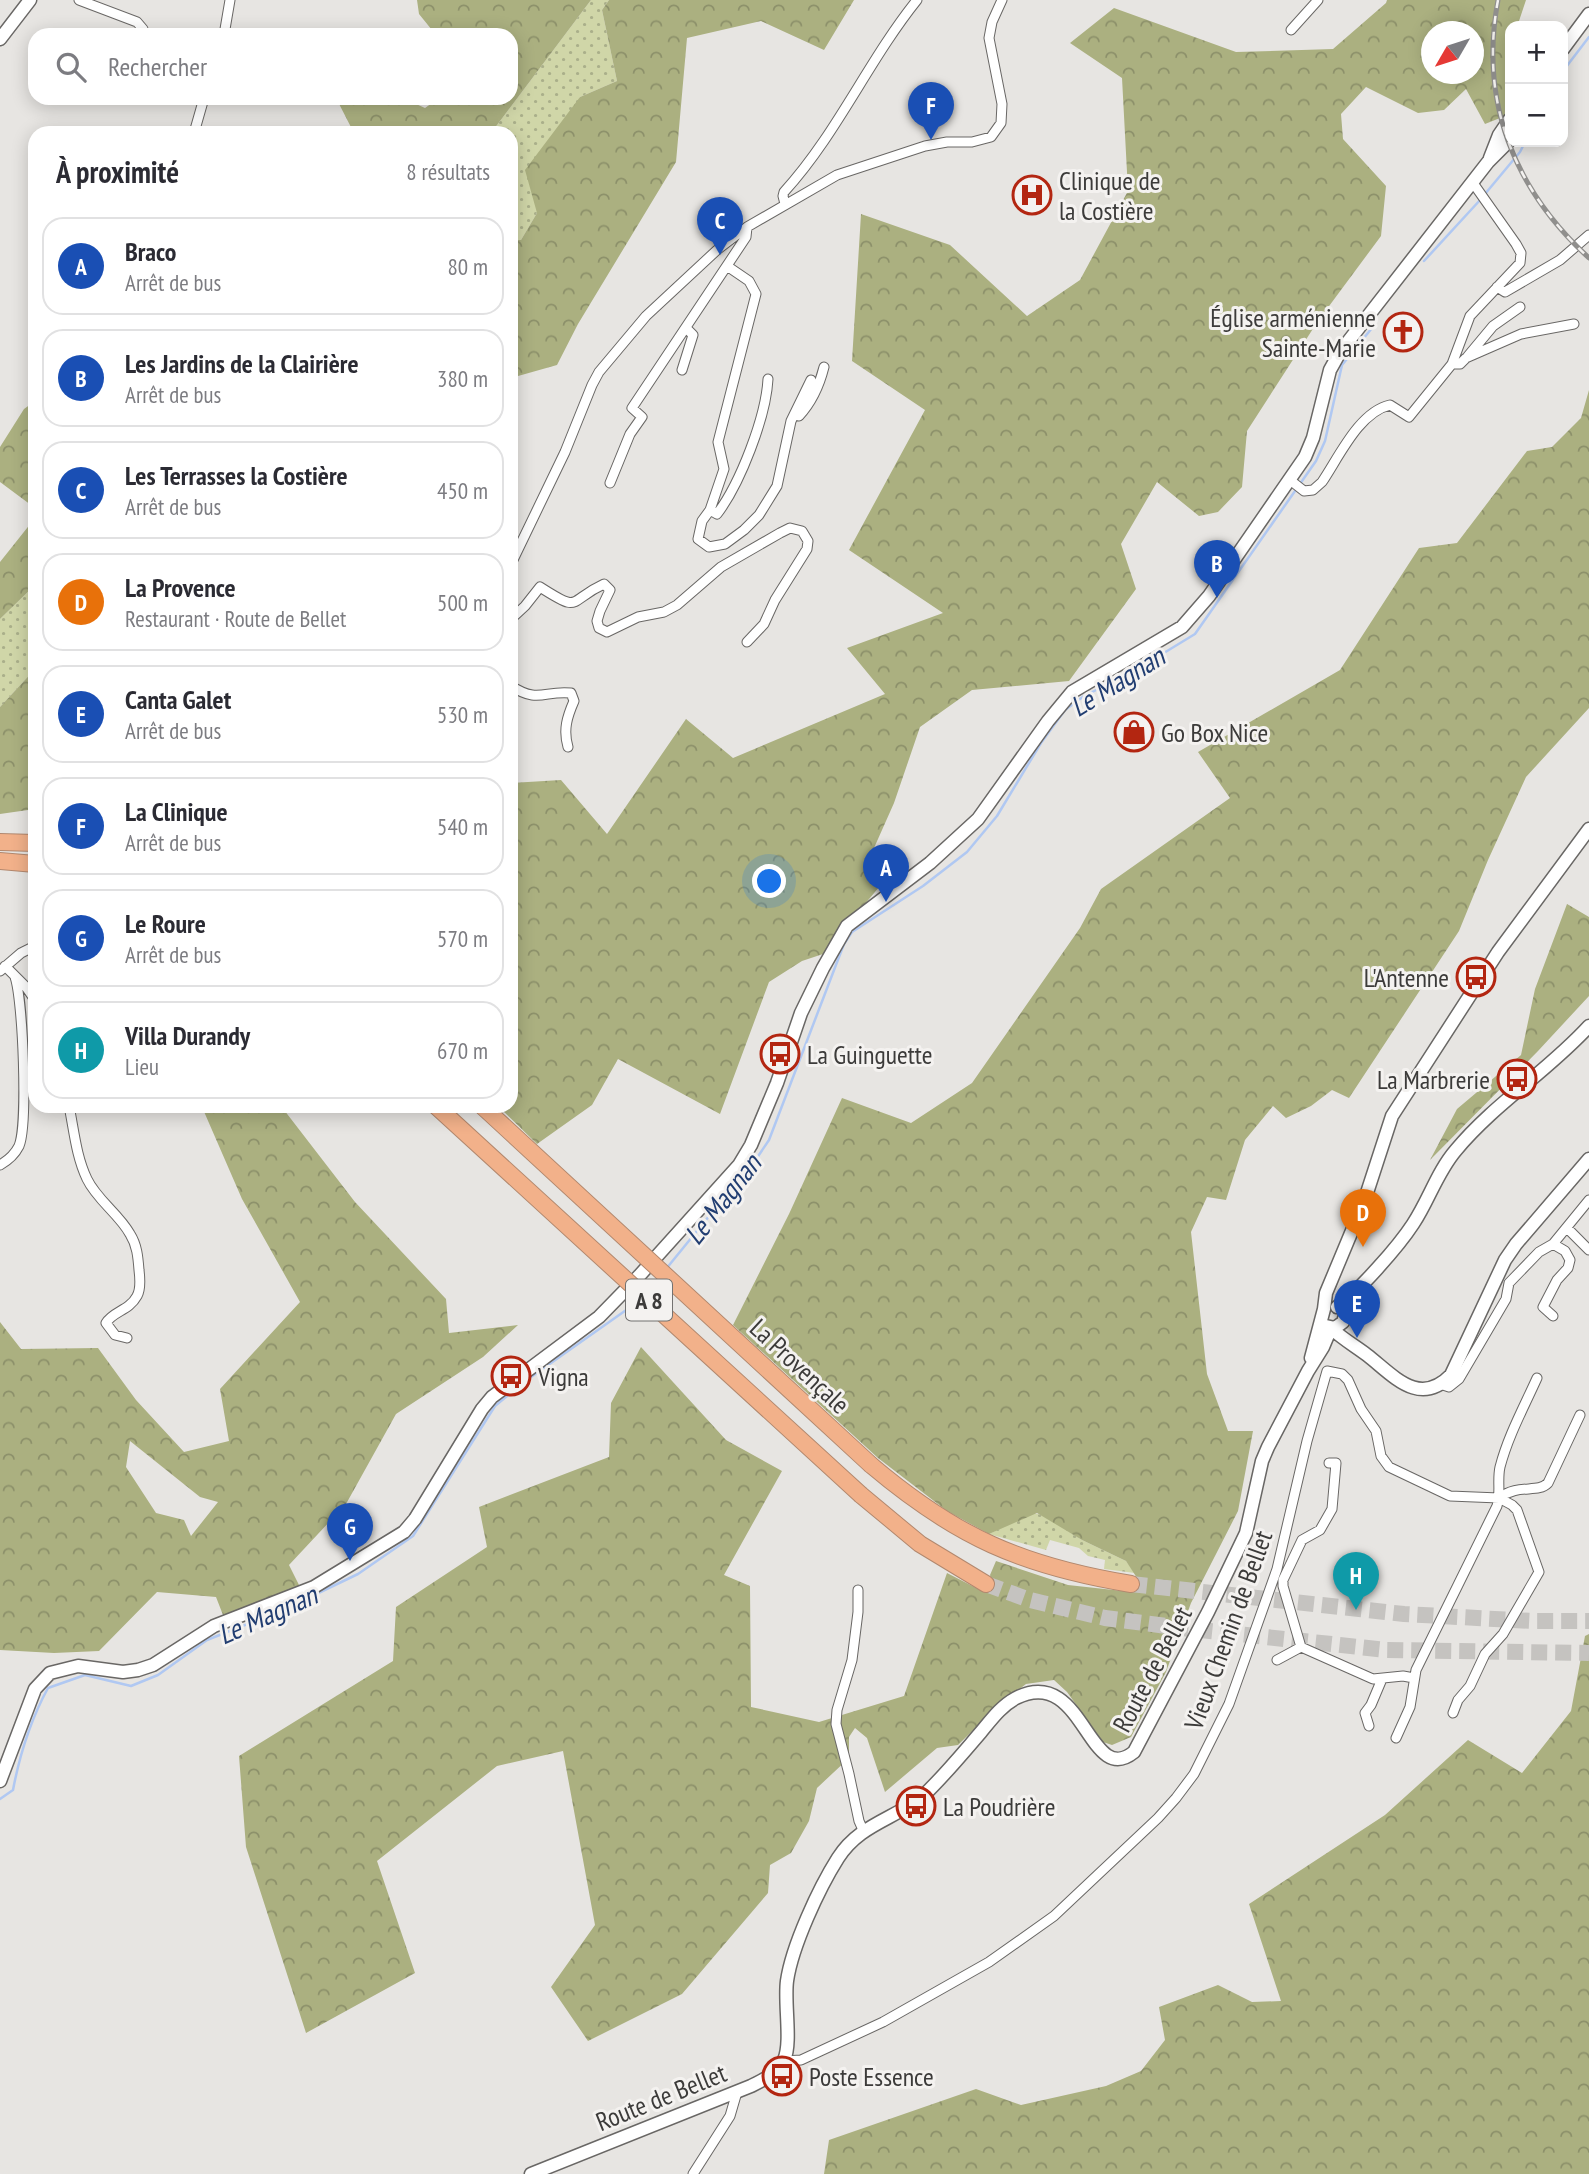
<!DOCTYPE html>
<html lang="fr">
<meta charset="utf-8">
<style>
body{margin:0;font-family:"PT Sans Narrow",sans-serif;background:#f7f7f7;color:#2b2b33}
.controls{position:absolute;right:21px;top:21px;display:grid;overflow:hidden;border-radius:14px;box-shadow:0 4px 18px #0003}
.controls button{width:63px;height:63px;display:grid;place-items:center;padding:0;border:0;border-bottom:2px solid #e1e1e2;background:#fff;color:#2b2b33;font:35px sans-serif}
.compass{position:absolute;left:1421px;top:21px;width:63px;height:63px;border-radius:50%;background:#fff;box-shadow:0 4px 18px #0003;rotate:231deg}
.you{position:absolute;left:770px;top:882px;width:24px;height:24px;margin:-18px;border:5px solid #fff;border-radius:50%;background:#1a73e8;box-shadow:0 0 0 10px #1a73e833}
.badge{display:grid;place-items:center;width:46px;height:46px;border-radius:50%;background:#b32611;color:#fff;font-size:23px;font-weight:700}
.pin{position:absolute;translate:-50% -58px;filter:drop-shadow(0 2px 4px #0008)}
.pin::after{content:'';position:absolute;top:37px;width:24px;height:21px;background:inherit;clip-path:polygon(0 0,100% 0,50% 100%)}
.list{margin:0;padding:0;list-style:none}
h2{display:flex;justify-content:space-between;align-items:center;height:91px;margin:0;padding:0 28px;font-size:30px}
h2 small{font-size:23px;font-weight:400;color:#7c7c81}
.list li{display:grid;grid-template-columns:46px 1fr auto;gap:21px;align-items:center;box-sizing:border-box;height:98px;margin:0 14px 14px;padding:0 14px;border:2px solid #e1e1e2;border-radius:21px}
.list b{display:block;font-size:26px;white-space:nowrap}
.list p{margin:0;font-size:23px;white-space:nowrap;color:#7c7c81}
.list em{font-size:23px;font-style:normal;color:#7c7c81}
.icon{flex:none;width:38px;height:38px;fill:none;stroke:currentColor;stroke-width:2;stroke-linecap:round;stroke-linejoin:round}
.map{position:relative;flex:none;width:1589px;height:2174px;overflow:hidden}
.search{position:absolute;background:#fff;box-shadow:0 4px 18px #0003;left:28px;top:28px;width:490px;height:77px;display:flex;align-items:center;gap:18px;box-sizing:border-box;padding:0 24px;border-radius:21px;color:#7c7c81;font-size:26px}
.panel{position:absolute;background:#fff;box-shadow:0 4px 18px #0003;left:28px;top:126px;width:490px;height:987px;border-radius:21px}
.map>svg:first-child{display:block}
.grass{fill:url(#grass-dots)}
.forest{fill:url(#forest-crowns);fill-rule:evenodd}
.lines{fill:none;stroke-linecap:round;stroke-linejoin:round}
.stream{stroke:#b0c8f2;stroke-width:2.5}
.highway-tunnel{stroke:#c5c3c0;stroke-width:16;stroke-dasharray:16 8;stroke-linecap:butt}
.street-casing{stroke:#696765;stroke-width:11}
.secondary-casing{stroke:#696765;stroke-width:15}
.highway-casing{stroke:#b2886e;stroke-width:18}
.street{stroke:#fff;stroke-width:9}
.secondary{stroke:#fff;stroke-width:12}
.highway{stroke:#f2b18a;stroke-width:16}
.rail-casing{stroke:#908f8d;stroke-width:5}
.rail{stroke:#f4f2f0;stroke-width:2.5;stroke-dasharray:8;stroke-linecap:butt}
.highway-bridge-casing{stroke:#b2886e;stroke-width:18;stroke-linecap:butt}
.highway-bridge{stroke:#f2b18a;stroke-width:16}
.labels{text-anchor:middle;dominant-baseline:central;stroke-width:6;stroke-linejoin:round;paint-order:stroke}
.shield{fill:#f4f2f0;stroke:#737271;stroke-width:2}
.shield-label{font-size:24px;font-weight:bold;fill:#3c3b3a}
.poi-label{font-size:26px;fill:#3c3b3a;stroke:#f4f2f0;text-anchor:start}
.street-label{font-size:26px;fill:#3c3b3a;stroke:#f4f2f0}
.water-label{font-size:28px;font-style:italic;fill:#213d71;stroke:#f4f2f0}
</style>
<div class="map">
<svg width="1589" height="2174" viewBox="0 0 1589 2174">
<defs>
<pattern id="grass-dots" width="8" height="8" patternUnits="userSpaceOnUse" patternTransform="scale(1.75)"><rect width="8" height="8" fill="#d0d6a8"/><path d="M2 2h.1M6 6h.1" fill="none" stroke="#aaaf8a" stroke-width="1.8" stroke-linecap="round"/></pattern>
<pattern id="forest-crowns" width="20" height="18" patternUnits="userSpaceOnUse" patternTransform="scale(1.75)"><rect width="20" height="18" fill="#abb080"/><path d="M2 6a3 3 0 1 1 6 0M12 15a3 3 0 1 1 6 0" fill="none" stroke="#8c906a"/></pattern>
</defs>
<rect width="100%" height="100%" fill="#e7e5e2"/>
<path class="grass" d="M591,0H609L602,10L617,81L580,97L537,213L521,240H511V133H491Z
M35,585V669L0,707V619Z
M1032,1513L1043,1515L1082,1540L1126,1561L1135,1573L1104,1569L1105,1560L1088,1556L1079,1548L1050,1540L1046,1550L989,1534Z"/>
<path class="forest" d="M417,0H591L491,133H354L336,98H403L425,108L439,98H511V35H436L419,14Z
M609,0H854L824,50L761,21L687,38L676,162L578,324L557,365L511,378V240H521L537,213L525,170L580,97L617,81L602,10Z
M1387,0H1526L1519,21L1521,26H1510V114L1485,124L1466,89L1444,110L1418,113L1366,87L1341,114L1343,139L1386,186L1381,236L1318,321L1247,431L1242,487L1218,512L1199,516L1157,482L1121,544L1136,589L1069,681L972,690L920,727L894,803L870,857L885,880L823,954L802,961L769,982L720,1114L618,1059L592,1105L537,1144L498,1106H511V783L561,780L607,834L686,719L733,758L885,694L847,648L943,613L849,550L925,410L852,361L861,214L950,245L1027,316L1080,280L1128,191L1122,78L1070,43L1114,8L1236,52L1333,49L1386,3ZM1432,32H1474V74H1432Z
M1589,390V708L1526,777L1488,860L1459,931L1349,1098L1332,1090L1311,1106L1286,1118L1273,1106L1245,1140L1226,1200L1207,1197L1191,1232L1207,1374L1228,1431H1253L1238,1511L1191,1603L1166,1672L1131,1737L1112,1745L1103,1742L1067,1692L1054,1680L1026,1684L1000,1704L958,1745L937,1748L885,1792L867,1738L855,1728L849,1737V1758L817,1788L809,1821L791,1853L770,1865L768,1893L682,1994L588,2041L551,1987L595,1925L563,1751L497,1766L377,1861L415,1973L306,2033L246,1847L239,1756L393,1661L396,1607L487,1547L479,1507L609,1457L611,1403L641,1347L726,1440L782,1471L724,1575L750,1586L751,1707L819,1722L904,1696L947,1573L984,1592L992,1581L990,1575L996,1561L1068,1585L1132,1592L1136,1587L1137,1578L1126,1561L1082,1540L1037,1513L989,1534L947,1511L878,1458L733,1325L789,1214L842,1098L911,1123L972,1083L1080,928L1101,889L1230,798L1198,752L1340,670L1419,548L1457,543L1527,451L1552,447L1581,418Z
M35,401V508L0,482V447L24,409Z
M35,518V585L0,619V562Z
M35,669V809L0,814V707Z
M1567,904L1589,917V996L1538,1051L1430,1160L1457,1109L1521,1055L1535,989Z
M281,1106L355,1202L446,1299L449,1333L518,1325L483,1357L396,1414L346,1504L289,1565L300,1587L223,1615L216,1597L157,1592L99,1651L54,1653L0,1650V1322L21,1349L98,1348L136,1400L184,1452L229,1441L220,1389L300,1302L242,1199L202,1107ZM130,1441L200,1497L218,1502L191,1536L184,1520L156,1513L126,1467Z
M1589,1634V2174H824L829,2140L976,2089L1021,2105L1106,2086L1141,2071L1165,2040L1159,2007L1218,1985L1252,2002L1281,2001L1249,1904L1385,1815L1468,1740L1522,1773L1571,1711L1585,1636Z"/>
<g class="lines">
<path class="stream" d="M1563,71L1589,37
M1485,194L1520,152L1525,142
M1424,261L1481,199
M666,1269L714,1210L740,1183L769,1140L844,944L852,932L923,886L967,852L997,816L1041,743L1065,710L1084,696L1131,673L1195,634L1316,461L1325,441L1342,365L1372,328
M648,1291L660,1277
M0,1799L13,1790C20,1753 30,1721 48,1688L85,1675L131,1686L158,1675L207,1640L283,1610L358,1574L413,1536L495,1406L524,1382L639,1301"/>
<path class="highway-tunnel" d="M986,1584L1030,1600L1105,1618L1182,1628L1387,1650L1589,1653
M1131,1584L1404,1614L1532,1621H1589"/>
<defs>
<path id="street" d="M79,0L137,22L143,29L142,35
M1291,30L1318,0
M224,35L230,0
M194,133L204,98
M785,204L783,196L784,192C837,134 868,61 917,0
M727,266L749,281L756,294L718,442L724,469L710,510L717,514C740,484 766,417 768,379
M1497,287L1505,292L1560,260L1589,235
M1468,356L1493,326L1520,307
M1452,364H1460L1466,358L1521,334L1574,324
M682,370L693,335L686,328
M799,416C812,402 819,387 824,367
M1290,480L1304,491L1313,490L1322,482C1339,457 1359,412 1390,405L1409,417L1452,364L1470,316L1520,263L1521,253L1516,244L1473,183
M610,483L630,434L642,417L632,408L746,237L747,227
M710,510L702,521L698,539L709,547L725,544L744,530L759,515L777,486L791,421L811,380
M511,564L565,452L592,385L599,372L646,316L717,250L747,227L837,175L925,146L947,142H972L991,137L1001,123L1002,104L989,38L992,22L1002,0
M511,619L525,606L540,587C582,614 567,601 604,584L610,590L600,611L597,621L599,628L607,632L638,617L664,612L677,605L721,567L780,533L790,528L802,531L808,541L807,549L775,600L764,624L747,642
M511,686C539,704 544,690 571,693L574,701C567,717 563,730 568,747
M5,966L26,987L35,1000
M0,971L21,953L35,946
M69,1106C74,1130 76,1156 87,1179C97,1200 119,1214 130,1234C137,1245 138,1257 139,1270C140,1278 141,1289 137,1296C129,1311 113,1311 106,1323L115,1335L127,1338
M0,1165C7,1161 15,1154 19,1146C28,1124 23,1000 15,977
M1567,1228L1589,1250
M1553,1244L1565,1251L1570,1260L1568,1268L1557,1280L1543,1307L1553,1316
M1327,1371L1342,1374L1348,1380L1361,1409L1376,1431L1381,1456L1389,1467L1450,1496L1499,1498C1519,1483 1537,1494 1548,1483L1580,1415
M1440,1384L1449,1387L1459,1379L1506,1299L1509,1283L1539,1252L1553,1244L1589,1200
M858,1590V1612L852,1660L837,1710L836,1724L849,1774L859,1821L863,1830
M1301,1647L1283,1586V1580L1302,1540L1320,1530L1332,1509L1336,1463H1329
M1277,1660L1301,1647L1373,1679L1403,1676L1414,1678
M1453,1713L1458,1700L1470,1686L1485,1654L1503,1634L1539,1572L1517,1510L1512,1505L1499,1498
M1369,1726L1365,1713L1371,1705L1382,1679
M1396,1738L1410,1707L1416,1670L1497,1506C1501,1493 1497,1480 1500,1467C1508,1436 1524,1407 1537,1378
M784,2061L801,2060L883,2022L989,1962L1054,1916L1158,1818L1176,1798L1194,1774L1229,1704L1277,1569L1307,1441L1327,1371
M693,2174L730,2116L737,2092"/>
<path id="secondary" d="M0,39L30,0
M1563,49L1589,14
M1490,158L1499,135L1510,119
M1337,1307C1359,1291 1398,1247 1413,1224C1429,1200 1437,1172 1456,1150C1495,1103 1548,1071 1589,1026
M1326,1326L1335,1328L1343,1322L1347,1309L1354,1297
M1332,1329C1343,1339 1355,1346 1367,1355C1393,1375 1419,1408 1451,1375L1505,1260L1516,1244L1589,1159
M1311,1358L1324,1309L1326,1293L1364,1202L1392,1116L1498,952L1589,829
M0,1781L35,1689L50,1673L78,1666L123,1672L138,1670L153,1665L214,1626L314,1587L404,1532L415,1519L482,1409L492,1397L599,1317L639,1276L739,1165L751,1145L777,1083L801,1013L823,968L847,926L930,863L978,819L1048,721L1072,692L1182,627L1209,596L1305,457L1313,438L1330,370L1340,352L1488,162L1510,140
M531,2174L751,2086C763,2080 778,2073 784,2060C792,2043 784,2003 787,1981C792,1946 819,1888 838,1858C860,1824 893,1820 923,1796C944,1776 962,1754 981,1732C991,1720 1001,1706 1016,1698C1084,1664 1088,1789 1134,1752L1208,1612L1246,1533L1262,1461L1268,1447L1308,1371L1323,1347L1331,1328"/>
<path id="highway" d="M0,842L35,843
M0,861L35,864
M871,1465C956,1537 1022,1566 1131,1584
M861,1495L920,1544L986,1584"/>
</defs>
<use href="#street" class="street-casing"/>
<use href="#secondary" class="secondary-casing"/>
<use href="#highway" class="highway-casing"/>
<use href="#street" class="street"/>
<use href="#secondary" class="secondary"/>
<use href="#highway" class="highway"/>
<defs>
<path id="rail" d="M1498,0C1479,102 1514,189 1589,258"/>
</defs>
<use href="#rail" class="rail-casing"/>
<use href="#rail" class="rail"/>
<defs>
<path id="highway-bridge" d="M436,1106L861,1495
M482,1106L871,1465"/>
</defs>
<use href="#highway-bridge" class="highway-bridge-casing"/>
<use href="#highway-bridge" class="highway-bridge"/>
</g>
<defs>
<symbol id="hospital-ring" viewBox="-11 -11 22 22"><circle r="9.5" fill="#f4f2f0" stroke="#b32611" stroke-width="1.5"/><path d="M-5-5h3v3.5h4V-5h3V5h-3V1.5h-4V5h-3Z" fill="#b32611"/></symbol>
<symbol id="church-ring" viewBox="-11 -11 22 22"><circle r="9.5" fill="#f4f2f0" stroke="#b32611" stroke-width="1.5"/><path d="M-1.2-6h2.4v3.5h3.3v2.4h-3.3V6h-2.4V-.1h-3.3v-2.4h3.3Z" fill="#b32611"/></symbol>
<symbol id="shop-ring" viewBox="-11 -11 22 22"><circle r="9.5" fill="#f4f2f0" stroke="#b32611" stroke-width="1.5"/><path d="M-5-2.5h2.3a2.7 3.5 0 0 1 5.4 0H5L5.5 6h-11ZM-1.5-2.5h3a1.5 2.3 0 0 0-3 0Z" fill="#b32611"/></symbol>
<symbol id="bus-ring" viewBox="-11 -11 22 22"><circle r="9.5" fill="#f4f2f0" stroke="#b32611" stroke-width="1.5"/><path d="M-5-6H5V4H4V6H2V4H-2V6H-4V4H-5ZM-3.5-4V0h7V-4ZM-3.5 1.2v1.5H-2V1.2ZM2 1.2v1.5H3.5V1.2Z" fill="#b32611"/></symbol>
</defs>
<g fill-rule="evenodd">
<use href="#hospital-ring" x="1010" y="173" width="44" height="44"/>
<use href="#church-ring" x="1381" y="310" width="44" height="44"/>
<use href="#shop-ring" x="1112" y="710" width="44" height="44"/>
<use href="#bus-ring" x="1454" y="955" width="44" height="44"/>
<use href="#bus-ring" x="758" y="1032" width="44" height="44"/>
<use href="#bus-ring" x="1495" y="1057" width="44" height="44"/>
<use href="#bus-ring" x="489" y="1354" width="44" height="44"/>
<use href="#bus-ring" x="894" y="1784" width="44" height="44"/>
<use href="#bus-ring" x="760" y="2054" width="44" height="44"/>
</g>
<g class="labels">
<rect class="shield" x="626" y="1279.5" width="46" height="41" rx="5"/>
<g class="shield-label">
<text x="649" y="1300">A 8</text>
</g>
<g class="poi-label">
<text x="1059" y="180">Clinique de<tspan x="1059" dy="30">la Costière</tspan></text>
<text x="1376" y="317" text-anchor="end">Église arménienne<tspan x="1376" dy="30">Sainte-Marie</tspan></text>
<text x="1161" y="732">Go Box Nice</text>
<text x="1449" y="977" text-anchor="end">L'Antenne</text>
<text x="807" y="1054">La Guinguette</text>
<text x="1490" y="1079" text-anchor="end">La Marbrerie</text>
<text x="538" y="1376">Vigna</text>
<text x="943" y="1806">La Poudrière</text>
<text x="809" y="2076">Poste Essence</text>
</g>
<g class="street-label">
<text transform="translate(800 1366) rotate(43)">La Provençale</text>
<text transform="translate(1228 1630) rotate(-70)">Vieux Chemin de Bellet</text>
<text transform="translate(1152 1669) rotate(-62)">Route de Bellet</text>
<text transform="translate(661 2097) rotate(-22)">Route de Bellet</text>
</g>
<g class="water-label">
<text transform="translate(1117 681) rotate(-32)">Le Magnan</text>
<text transform="translate(722 1199) rotate(-52)">Le Magnan</text>
<text transform="translate(267 1614) rotate(-24)">Le Magnan</text>
</g>
</g>
</svg>
<div class="controls">
<button>+</button>
<button>−</button>
</div>
<svg class="compass" viewBox="-18 -18 36 36"><path d="M0-13l5 13h-10z" fill="#e53935"/><path d="M0 13l5-13h-10z" fill="#7c7c81"/></svg>
<div class="you"></div>
<div class="pin badge" style="left:886px;top:902px;background:#1a4fb4">A</div>
<div class="pin badge" style="left:1217px;top:598px;background:#1a4fb4">B</div>
<div class="pin badge" style="left:720px;top:255px;background:#1a4fb4">C</div>
<div class="pin badge" style="left:1363px;top:1247px;background:#e8710a">D</div>
<div class="pin badge" style="left:1357px;top:1338px;background:#1a4fb4">E</div>
<div class="pin badge" style="left:931px;top:140px;background:#1a4fb4">F</div>
<div class="pin badge" style="left:350px;top:1561px;background:#1a4fb4">G</div>
<div class="pin badge" style="left:1356px;top:1610px;background:#0f9aa8">H</div>
<div class="search"><svg class="icon" aria-label="search" viewBox="0 0 24 24"><circle cx="10" cy="10" r="6"/><path d="M15 15l6 6"/></svg>Rechercher</div>
<section class="panel">
<h2>À proximité<small>8 résultats</small></h2>
<ul class="list">
<li><span class="badge" style="background:#1a4fb4">A</span><div><b>Braco</b><p>Arrêt de bus</p></div><em>80 m</em></li>
<li><span class="badge" style="background:#1a4fb4">B</span><div><b>Les Jardins de la Clairière</b><p>Arrêt de bus</p></div><em>380 m</em></li>
<li><span class="badge" style="background:#1a4fb4">C</span><div><b>Les Terrasses la Costière</b><p>Arrêt de bus</p></div><em>450 m</em></li>
<li><span class="badge" style="background:#e8710a">D</span><div><b>La Provence</b><p>Restaurant · Route de Bellet</p></div><em>500 m</em></li>
<li><span class="badge" style="background:#1a4fb4">E</span><div><b>Canta Galet</b><p>Arrêt de bus</p></div><em>530 m</em></li>
<li><span class="badge" style="background:#1a4fb4">F</span><div><b>La Clinique</b><p>Arrêt de bus</p></div><em>540 m</em></li>
<li><span class="badge" style="background:#1a4fb4">G</span><div><b>Le Roure</b><p>Arrêt de bus</p></div><em>570 m</em></li>
<li><span class="badge" style="background:#0f9aa8">H</span><div><b>Villa Durandy</b><p>Lieu</p></div><em>670 m</em></li>
</ul>
</section>
</div>
